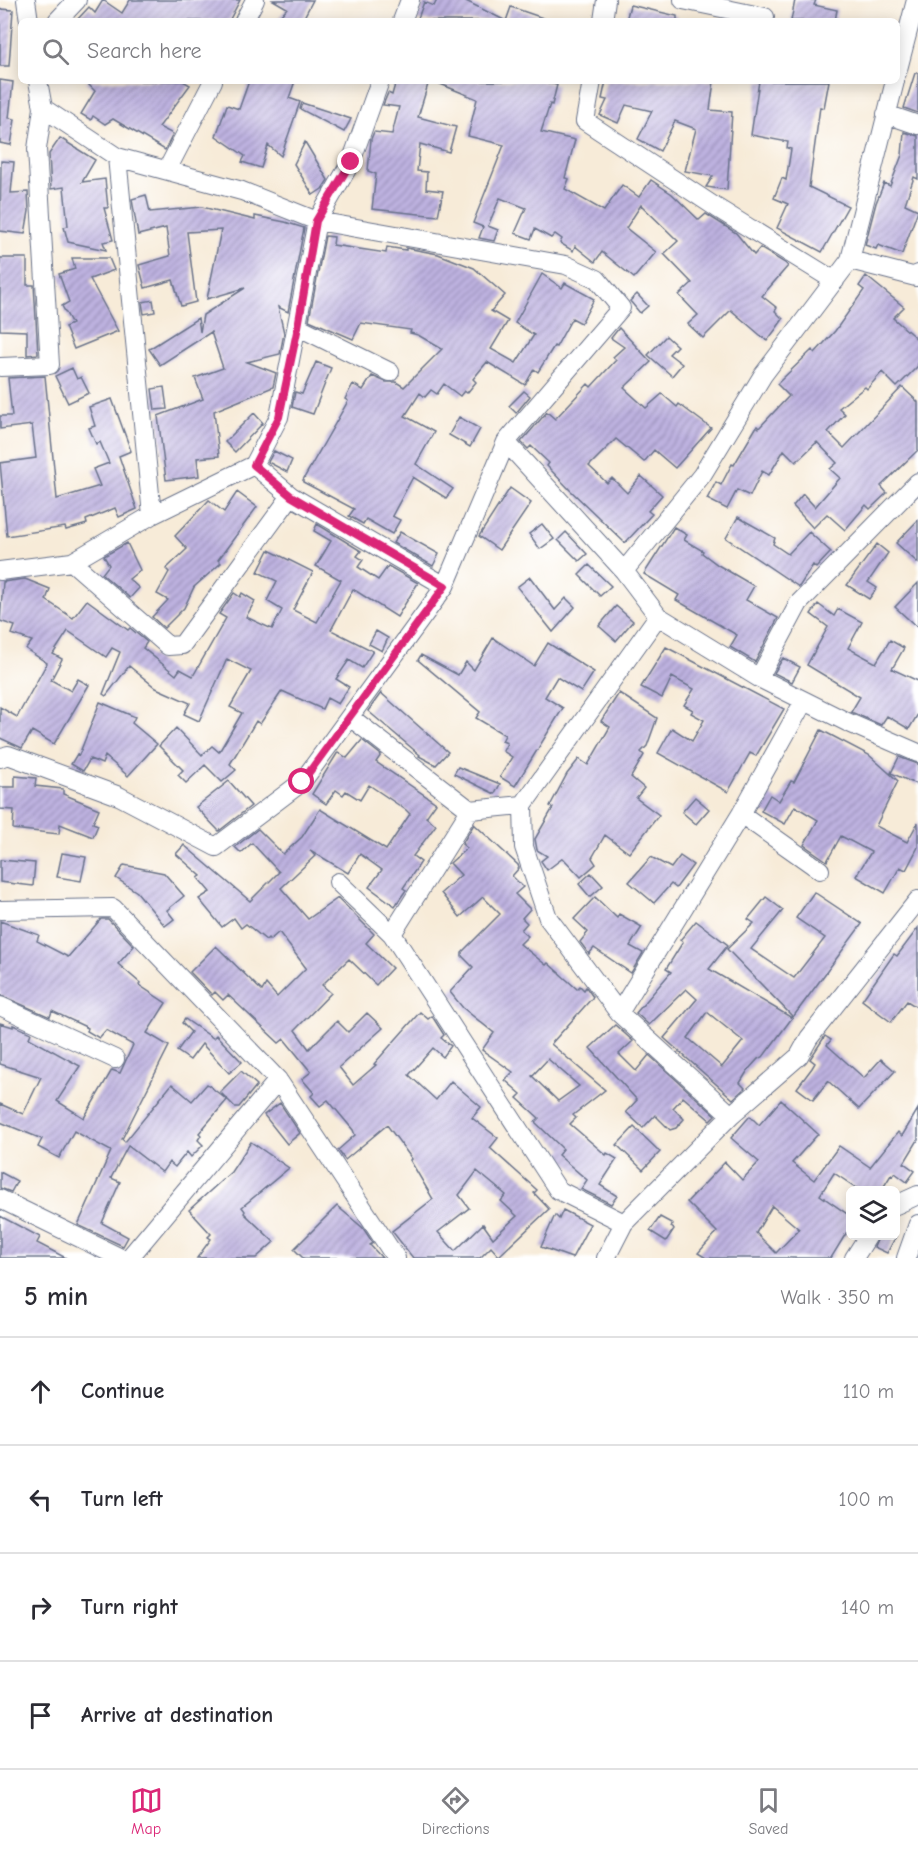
<!DOCTYPE html>
<meta charset="utf-8">
<style>
body{margin:0;font-family:"Comic Neue",sans-serif;background:#f7f7f7;color:#2b2b33}
.controls{position:absolute;right:18px;bottom:18px;display:grid;overflow:hidden;border-radius:9px;box-shadow:0 3px 15px #0003}
.controls button{width:54px;height:54px;display:grid;place-items:center;padding:0;border:0;border-bottom:2px solid #e1e1e2;background:#fff;color:#2b2b33;font:30px sans-serif}
.stop{position:absolute;width:18px;height:18px;margin:-14px;border:4px solid #db2777;border-radius:50%;background:#fff}
.stop.end{background:#db2777;border-color:#fff;box-shadow:0 2px 6px #0008}
.list{margin:0;padding:0;list-style:none}
h2{display:flex;justify-content:space-between;align-items:center;height:78px;margin:0;padding:0 24px;font-size:26px}
h2 small{font-size:20px;font-weight:400;color:#7c7c81}
.list li{display:grid;grid-template-columns:39px 1fr auto;gap:18px;align-items:center;box-sizing:border-box;height:108px;padding:0 24px;border-top:2px solid #e1e1e2}
.list b{display:block;font-size:22px;white-space:nowrap}
.list em{font-size:20px;font-style:normal;color:#7c7c81}
.icon{flex:none;width:33px;height:33px;fill:none;stroke:currentColor;stroke-width:2;stroke-linecap:round;stroke-linejoin:round}
.map{position:relative;flex:none;width:918px;height:1258px;overflow:hidden}
.search{position:absolute;background:#fff;box-shadow:0 3px 15px #0003;left:18px;right:18px;top:18px;height:66px;display:flex;align-items:center;gap:15px;box-sizing:border-box;padding:0 21px;border-radius:9px;color:#7c7c81;font-size:22px}
.sheet{height:510px;background:#fff}
nav{display:flex;justify-content:space-around;align-items:center;box-sizing:border-box;height:84px;border-top:2px solid #e1e1e2;background:#fff;font-size:16px;color:#7c7c81}
nav a{display:grid;justify-items:center;gap:3px}
nav .on{color:#db2777}
.map>svg:first-child{display:block}
.building{fill:url(#building-hatch);fill-rule:evenodd}
.lines{fill:none;stroke-linecap:round;stroke-linejoin:round}
.street-casing{stroke:#687189;stroke-width:20}
.street{stroke:#fff;stroke-width:18}
.route{stroke:#db2777;stroke-width:8}
</style>
<div class="map">
<svg width="918" height="1258" viewBox="0 0 918 1258">
<defs>
<pattern id="building-hatch" width="6" height="6" patternUnits="userSpaceOnUse" patternTransform="scale(1.5)"><rect width="6" height="6" fill="#beb2e0"/><path d="M-1 1l2-2M0 6l6-6M5 7l2-2" fill="none" stroke="#9a91b9"/></pattern>
</defs>
<rect width="100%" height="100%" fill="#fff"/>
<filter id="ink" filterUnits="userSpaceOnUse"><feTurbulence type="fractalNoise" baseFrequency=".0167" numOctaves="2"/><feDisplacementMap in="SourceGraphic" scale="12" xChannelSelector="R" yChannelSelector="G"/><feConvolveMatrix kernelMatrix="1 2 1 2 8 2 1 2 1" color-interpolation-filters="sRGB"/></filter>
<filter id="wash" filterUnits="userSpaceOnUse"><feTurbulence type="fractalNoise" baseFrequency=".008" numOctaves="4" result="noise"/><feDisplacementMap in="SourceGraphic" scale="24" xChannelSelector="R" yChannelSelector="G"/><feGaussianBlur stdDeviation="1.35" result="paint"/><feColorMatrix in="noise" values="0 0 0 0 0 0 0 0 0 0 0 0 0 0 0 0 0 1.4 0 .05"/><feComposite in="paint" operator="in"/></filter>
<g filter="url(#wash)">
<rect width="100%" height="100%" fill="#f7ebd8"/>
<g id="blocks">
<path class="building" d="M103,0L122,13L130,0H240L229,21H76L89,7L95,13Z
M273,0H313L302,21H276L287,8Z
M437,0H464L506,21H417L424,2L434,6Z
M795,0H816L814,5L837,10L835,21H791Z
M630,5L677,16V21H626Z
M511,7L546,19V21H506Z
M0,9L13,10L9,66H0Z
M915,73H918V113L904,108Z
M0,80L13,82L9,118L15,119L11,145L0,143Z
M85,81H183L190,85L159,127L173,134L165,150L113,119L105,124L93,116L91,120L81,114L95,91Z
M249,81H295L289,98L300,102L281,156L268,145L261,168L242,162L245,156L216,136L227,105L239,109Z
M396,81H429L418,117L456,127L449,152L420,144L417,171L427,172L426,189L443,191L438,216L372,209L376,174L368,171L371,139L374,132L392,134L399,107L383,105L388,93L392,95Z
M433,81H539L557,85L552,105L550,104L541,132L575,140L565,178L569,179L565,189L604,211L622,185L639,197L651,180L672,194L699,220L706,214L736,233L754,255L760,248L785,263L788,266L762,296L777,308L775,311L783,319L776,329L767,341L731,310L703,338L688,324L698,315L679,295L692,283L664,254L678,241L641,205L626,228L656,252L634,278L602,252L595,262L575,246L573,251L560,243L562,239L555,234L551,238L535,229L531,239L515,233L526,208L500,198L488,226L498,230L494,241L479,238L483,227L473,223L504,145L468,136L477,99Z
M606,81H714L710,110L732,112L727,190L706,187L713,176L685,171L696,129L675,121L660,151L638,139L652,111L626,105L618,123L600,115L607,100L602,99Z
M759,81H829L824,108L820,107L809,187L848,206L822,252L777,228L788,204L774,198L782,178L786,180L791,149L787,148L788,142L751,135Z
M302,103L351,119L344,132L300,109Z
M904,132L918,136V179L914,177L905,204L918,210L902,254L878,245L876,249L865,245L876,203L884,183L890,186L902,155Z
M60,138L95,160L82,182L105,179L108,208H104L113,240L103,242L106,250L68,242L64,227L68,226L64,187L51,189L49,154Z
M305,142L328,180L322,189L313,195L294,164Z
M1,161L14,162L11,193L28,192L29,211L25,234L0,231Z
M146,195L150,212L202,207L255,220V216L285,222L304,228L288,312L278,307L284,333L280,354L247,362L276,373L273,387L214,411L219,456L197,458L199,476L166,480L158,416L203,399L195,378L223,368L211,332L160,365L149,349L198,318L200,332L203,315L245,288L207,299L221,230L187,232L196,302L181,306L173,280L145,288L139,265L170,256L166,228L138,235L132,199Z
M325,236L334,237L333,245L386,253L387,247L406,250V248L438,254L474,268L505,295L491,311L508,321L491,349L516,363L534,335L515,323L542,274L562,288L565,283L594,299L581,323L572,318L556,347L554,346L538,372L534,369L525,385L487,362L473,379L476,382L467,393L464,391L460,396L444,384L437,394L431,390L425,397L420,393L405,416L434,432L416,464L453,489L446,498L413,477L392,516L400,520L392,534L366,519L363,524L349,516L354,509L303,482V480L348,401L345,399L353,384L363,390L372,376L386,382H396L404,387L442,349L418,335L410,333L411,330L361,323L353,339L309,320Z
M0,258H27V285H34L38,354L27,355V331L0,330Z
M72,258H109L114,270L90,279L118,331L74,349L65,327L72,324L62,306L69,302L59,274L75,269Z
M866,276L904,307L893,318L918,340V366L897,387L882,372L867,389L865,387L839,408L845,414L828,432L844,448L902,387L918,402V450L881,486L887,493L870,509L866,505L845,530L827,514L813,528L793,506L803,494L815,507L840,478L830,469L837,463L817,442L796,462L784,450L769,475L762,471L750,496L737,490L727,509L707,499L716,482L721,485L732,464L734,465L757,426L759,428L789,396L777,384L812,350L815,353L835,331L864,290L859,286Z
M637,294L648,306L640,313L630,301Z
M153,300L155,312L144,314L142,302Z
M619,328L651,362L624,388L646,408L662,394L677,407L679,404L711,428L675,468L654,450L644,462L616,439L589,466L607,483L612,478L627,493L641,476L662,495L648,511L652,514L625,543L570,490L547,466L549,463L531,446L528,449L521,442L547,412L555,419L588,384L591,387L616,360L613,357L624,347L611,338Z
M666,336L677,346L669,354L682,364L672,376L648,355Z
M316,362L331,368L313,414L292,407L295,392L302,394Z
M72,368L77,379L81,377L89,393L68,403L55,376Z
M45,376L57,499L100,486L93,469L109,463L100,442L96,444L89,428L95,426L89,407L112,399L131,451L119,456L137,509L119,517L115,508L86,520L87,524L66,530L65,527L7,536L0,463L36,458L32,425L0,429V416H12L8,378Z
M164,387L167,409L155,410L152,389Z
M524,391L530,396L516,413L509,406Z
M254,413L263,423L235,452L225,442Z
M459,417L480,429L470,447L449,435Z
M274,451L292,460L287,472L268,462Z
M510,488L531,503L499,550L479,536Z
M237,492L257,507L218,560L221,563L194,587L184,608L164,628L152,617L168,600L157,594L169,572L166,569L187,549L175,536L209,500L224,512Z
M738,517L775,538L773,544L788,554L809,532L831,552L816,568L813,565L799,587L726,538Z
M918,520V563L896,543Z
M317,524L361,551L357,556L363,560L358,567L378,580L388,566L418,583L397,617L353,589L331,630L373,651L362,668L349,660L336,679L349,687L338,704L327,698L322,709L282,691L260,724L256,721L230,764L236,770L222,782L205,765L186,783L178,775L183,770L159,746L176,728L202,755L212,746L219,752L242,713L230,707L251,671L227,659L199,721L184,714L190,703L156,688L129,666L106,696L103,694L120,652L112,648L106,657L68,631L53,654L62,659L51,680L71,691L78,679L89,685L54,744L32,731L22,748L0,738V707L17,717L47,663L26,649L32,641L12,634L15,626L0,621L3,582L25,579L50,589L46,600L73,618L87,600L128,630L130,628L147,642L143,648L176,675L180,669L193,676L226,618L219,614L234,593L240,597L242,593L255,601L246,617L272,629L282,610L267,601L277,581L258,572L269,550L313,572L293,610L317,622L341,580L316,566L331,541L314,531Z
M542,524L554,539L540,549L529,534Z
M674,527L687,535L684,540L703,551L702,553L718,565L754,586L746,600L778,618L755,662L730,647L737,635L676,600L679,595L644,574Z
M400,532L439,554L433,566L393,543Z
M566,532L587,554L579,561L558,540Z
M127,543L140,570L129,579L139,588L130,598L102,574L109,565L104,556Z
M877,544L888,553L868,582L877,588L869,599L847,585Z
M589,565L611,586L600,596L579,575Z
M530,577L555,610L566,598L575,607L553,632L517,587Z
M918,583V628L895,607Z
M818,604L834,616L838,609L862,622L848,648L876,663L890,640L904,648L892,669L918,681V714L909,729L887,716L881,725L851,712L860,697L807,665L828,627L811,614Z
M616,606L633,621L616,641L599,626Z
M376,631L388,638L382,651L369,644Z
M493,638L534,666L548,643L594,672L581,692L557,677L545,697L563,708L515,786L500,777L512,757L503,751L507,743L502,741L505,735L476,718L480,712L418,660L421,655L458,675L466,662L474,670Z
M666,647L784,709L756,756L750,753L728,792L658,753L672,728L692,741L704,720L691,713L693,710L684,705L694,689L672,677L662,698L641,687Z
M783,658L800,667L792,682L774,673Z
M381,693L448,752L436,765L419,756L420,755L368,711Z
M619,693L657,718L647,746L641,752L644,755L631,777L644,788L636,798L659,815L629,853L605,835L592,858L596,864L581,877L563,858L547,870L541,861L547,856L537,850L535,839L553,808L550,806L567,774L579,759L588,765L610,727L601,721Z
M100,702L135,717L132,723L157,744L128,776L105,756L102,764L90,759L83,771L71,764L77,754L79,755Z
M821,730L869,755L898,781L876,826L907,842L918,822V847L906,870L900,867L885,893L856,876L871,852L841,836L827,861L804,845L818,820L795,806L785,824L761,811L770,795L779,801L791,781L794,782Z
M362,740L381,755L376,762L436,803L426,817L436,825L413,856L421,862L403,888L406,890L395,906L369,887L382,870L360,854L348,873L310,850L315,856L281,888L308,919L338,898L374,934L366,943L392,968L376,985L349,959L322,985L331,993L295,1030L309,1049L337,1021L348,1032L367,1013L383,1028L339,1067L353,1085L376,1065L374,1064L420,1012L428,1019L432,1016L444,1035L441,1038L451,1046L443,1057L433,1048L409,1075L436,1100L451,1081L481,1107L472,1118L498,1138L490,1148L537,1190L534,1193L549,1209L499,1256L491,1247L480,1258H413L392,1231L433,1199L410,1160L412,1159L387,1125L345,1160L338,1150L355,1135L353,1130L328,1100L320,1106L311,1096L314,1093L302,1079L311,1072L284,1039L279,1043L228,995L223,1000L215,992L212,995L190,972L216,946L262,991L266,984L277,997L306,968L279,932L270,940L268,938L266,940L246,924L241,928L234,918L222,927L199,899L210,892L198,878L201,876L176,854L184,845L250,901L279,872L252,843L241,853L235,847L258,829L283,854L302,837L320,809L386,850L410,814L406,810L369,785L360,800L346,791L343,795L336,790L326,804L312,794L338,752L347,758ZM477,1171L506,1195L501,1201L517,1216L493,1238L483,1224L455,1251L438,1232L469,1208L459,1195Z
M899,757L918,764V785L891,773Z
M458,767L500,784L495,794L454,774Z
M15,776L36,778L35,786L63,789V794L99,809L93,823L98,825L93,837L60,824L59,834L13,829L14,810L0,809V787H15Z
M229,781L251,806L219,831L196,807Z
M695,797L709,809L696,824L682,812Z
M474,824L518,865L519,868L512,876L523,887L515,894L530,909L522,918L527,923L521,930L528,936L520,944L546,965L548,963L577,989L580,986L584,990L586,987L593,997L551,1044L605,1090L573,1115L576,1118L570,1124L606,1155L607,1153L617,1159L600,1185L617,1196L611,1204L581,1189L587,1180L558,1155L563,1149L535,1122L539,1118L517,1098L521,1094L505,1080L513,1072L482,1050L494,1033L463,1008L450,992L473,967L462,956V952L500,914L483,897L460,917L441,893L461,875L450,863L467,848L462,844ZM548,1059L579,1086L558,1101L532,1076Z
M62,853L86,857L81,881L57,877Z
M680,856L693,865L676,888L671,884L654,903L629,882L651,857L671,868Z
M0,860L35,863L33,886L0,882Z
M124,865L164,873L184,896L167,910L174,919L165,926L137,892L116,878Z
M591,873L603,886L590,897L579,884Z
M814,892L862,924L793,1017L727,949L754,923L748,919L766,897L783,910L751,949L794,978L825,938L796,918Z
M595,897L617,918L619,914L642,927L630,946L643,953L631,973L594,948L589,954L580,942L588,932L574,919Z
M101,919H108L134,946L118,964L140,983L139,985L166,1003L147,1033L169,1046L122,1139L125,1142L172,1084L192,1101L207,1084L227,1100L199,1133L201,1135L198,1140L203,1145L191,1157L187,1152L175,1167L169,1162L162,1172L128,1146L111,1178L120,1182L102,1223L128,1237L123,1246L78,1225L111,1151L74,1131L59,1158L38,1147L42,1139L0,1122V1104L23,1114L41,1077L0,1064V1023L13,1027V1025L31,1033L29,1038L80,1066L57,1101L84,1118L112,1070L120,1073L133,1045L106,1030L99,1038L87,1031L88,1028L52,1011L50,1017L0,995V921L39,935L37,941L68,957Z
M696,921L728,945L709,969L792,1018L763,1057L758,1059L748,1070L740,1083L745,1088L733,1099L664,1038L697,999L686,989L649,1025L636,1013L671,972L666,969L683,942L680,940ZM707,1012L743,1041L722,1067L688,1038Z
M918,928V1008L907,1001L891,1022L862,1000L894,954L897,956Z
M185,1019L213,1038L216,1035L242,1062L229,1073L202,1044L190,1060L177,1051L191,1032L182,1023Z
M615,1025L633,1041L619,1054L636,1071L649,1055L715,1115L710,1120L683,1097L673,1108L684,1119L676,1128L670,1130L655,1115L643,1128L626,1112L637,1100L590,1048Z
M825,1036L831,1040L827,1045L864,1078L881,1059L895,1071L859,1109L828,1081L813,1100L797,1088L812,1068L815,1063L810,1059Z
M241,1071L257,1085L239,1107H235L220,1092Z
M781,1100L818,1134L792,1163L814,1180L839,1146L870,1167L898,1132L902,1136L918,1109V1140L904,1163L915,1171L907,1182L895,1173L893,1176L891,1175L881,1191H861L834,1173L820,1195L850,1216V1227L831,1258H706L698,1253L717,1232L687,1202L725,1162L742,1180L759,1162L731,1138L750,1116L759,1125ZM772,1206L799,1229L776,1253L756,1233Z
M280,1103L300,1133L287,1144L264,1115Z
M634,1127L660,1152L643,1170L617,1145Z
M251,1142L289,1168L242,1207L245,1211L244,1213L274,1242L256,1258H197L211,1239L208,1237L211,1234L189,1210L231,1172Z
M0,1172L17,1181L11,1192L0,1188Z
M337,1206L363,1228L373,1243L370,1245L382,1258H303L294,1249Z
M563,1210L590,1224L572,1258L541,1247L555,1215L559,1219Z
M0,1216L40,1237L37,1243L66,1258H0Z
M660,1217L673,1224L671,1227L674,1229L666,1241L650,1231Z
M879,1236H896L887,1253L874,1247Z"/>
</g>
</g>
<g filter="url(#ink)">
<use href="#blocks" fill-opacity="0" stroke="#687189" stroke-width="1.5"/>
<g class="lines">
<defs>
<path id="street" d="M26,0L29,21
M683,0L765,17
M57,21L77,0
M244,21L255,0
M402,21L410,0
M603,21L606,0
M897,73L916,0
M592,81L585,121L717,208L835,281
M886,114L918,125
M117,157L152,515
M167,170L213,81
M850,260L916,277L918,274
M299,327L390,372
M0,367L50,365L37,149L43,108L38,81
M506,442L624,571L658,616L759,678L847,722L918,753
M254,465L291,496L445,586
M72,562L168,646L182,645L291,496
M0,571L72,562L152,515L254,465L279,417L317,221L351,162L380,81
M624,571L702,475L763,375L850,260L895,81
M759,678L799,603L918,482
M350,717L470,810L523,805L524,847L548,918L619,1013L731,1115
M0,758L8,755L119,796L216,847L302,782L445,586L506,442L621,308L597,279L566,265L317,221L242,191L117,157L43,108
M523,805L658,616
M741,814L820,870
M338,882L392,934L558,1190L624,1223
M0,910L113,908L278,1080L396,1258
M392,934L470,810
M0,1006L115,1059
M619,1013L741,814L804,701
M0,1199L121,1258
M896,1205L918,1195
M129,1258L278,1080
M606,1258L624,1223L731,1115L799,1056L809,1038L918,900
M854,1258L868,1236
M906,1258L918,1224"/>
</defs>
<use href="#street" class="street-casing"/>
<use href="#street" class="street"/>
</g>
</g>
<g class="lines" filter="url(#ink)">
<path class="route" d="M302,782L445,586L291,496L254,465L279,417L298,327L316,221L351,162"/>
</g>
</svg>
<div class="controls">
<button><svg class="icon" aria-label="layers" viewBox="0 0 24 24"><path d="M12 4l9 5-9 5-9-5zM3 14l9 5 9-5"/></svg></button>
</div>
<div class="stop" style="left:302px;top:782px"></div>
<div class="stop end" style="left:351px;top:162px"></div>
<div class="search"><svg class="icon" aria-label="search" viewBox="0 0 24 24"><circle cx="10" cy="10" r="6"/><path d="M15 15l6 6"/></svg>Search here</div>
</div>
<section class="sheet">
<h2>5 min<small>Walk · 350 m</small></h2>
<ul class="list">
<li><svg class="icon" aria-label="ahead" viewBox="0 0 24 24"><path d="M12 20V5M6 11l6-6 6 6"/></svg><div><b>Continue</b></div><em>110 m</em></li>
<li><svg class="icon" aria-label="left" viewBox="0 0 24 24"><path d="M17 20v-9H6M10 6l-5 5 5 5"/></svg><div><b>Turn left</b></div><em>100 m</em></li>
<li><svg class="icon" aria-label="right" viewBox="0 0 24 24"><path d="M7 20v-9h11M14 6l5 5-5 5"/></svg><div><b>Turn right</b></div><em>140 m</em></li>
<li><svg class="icon" aria-label="arrive" viewBox="0 0 24 24"><path d="M6 21V4h12l-3 4 3 4H6"/></svg><div><b>Arrive at destination</b></div></li>
</ul>
</section>
<nav>
<a class="on"><svg class="icon" aria-label="map" viewBox="0 0 24 24"><path d="M3 6l6-2 6 2 6-2v14l-6 2-6-2-6 2zM9 4v14M15 6v14"/></svg>Map</a>
<a><svg class="icon" aria-label="directions" viewBox="0 0 24 24"><path d="M12 3l9 9-9 9-9-9zM9 14v-3h6M13 9l2 2-2 2"/></svg>Directions</a>
<a><svg class="icon" aria-label="saved" viewBox="0 0 24 24"><path d="M7 4h10v16l-5-4-5 4z"/></svg>Saved</a>
</nav>
